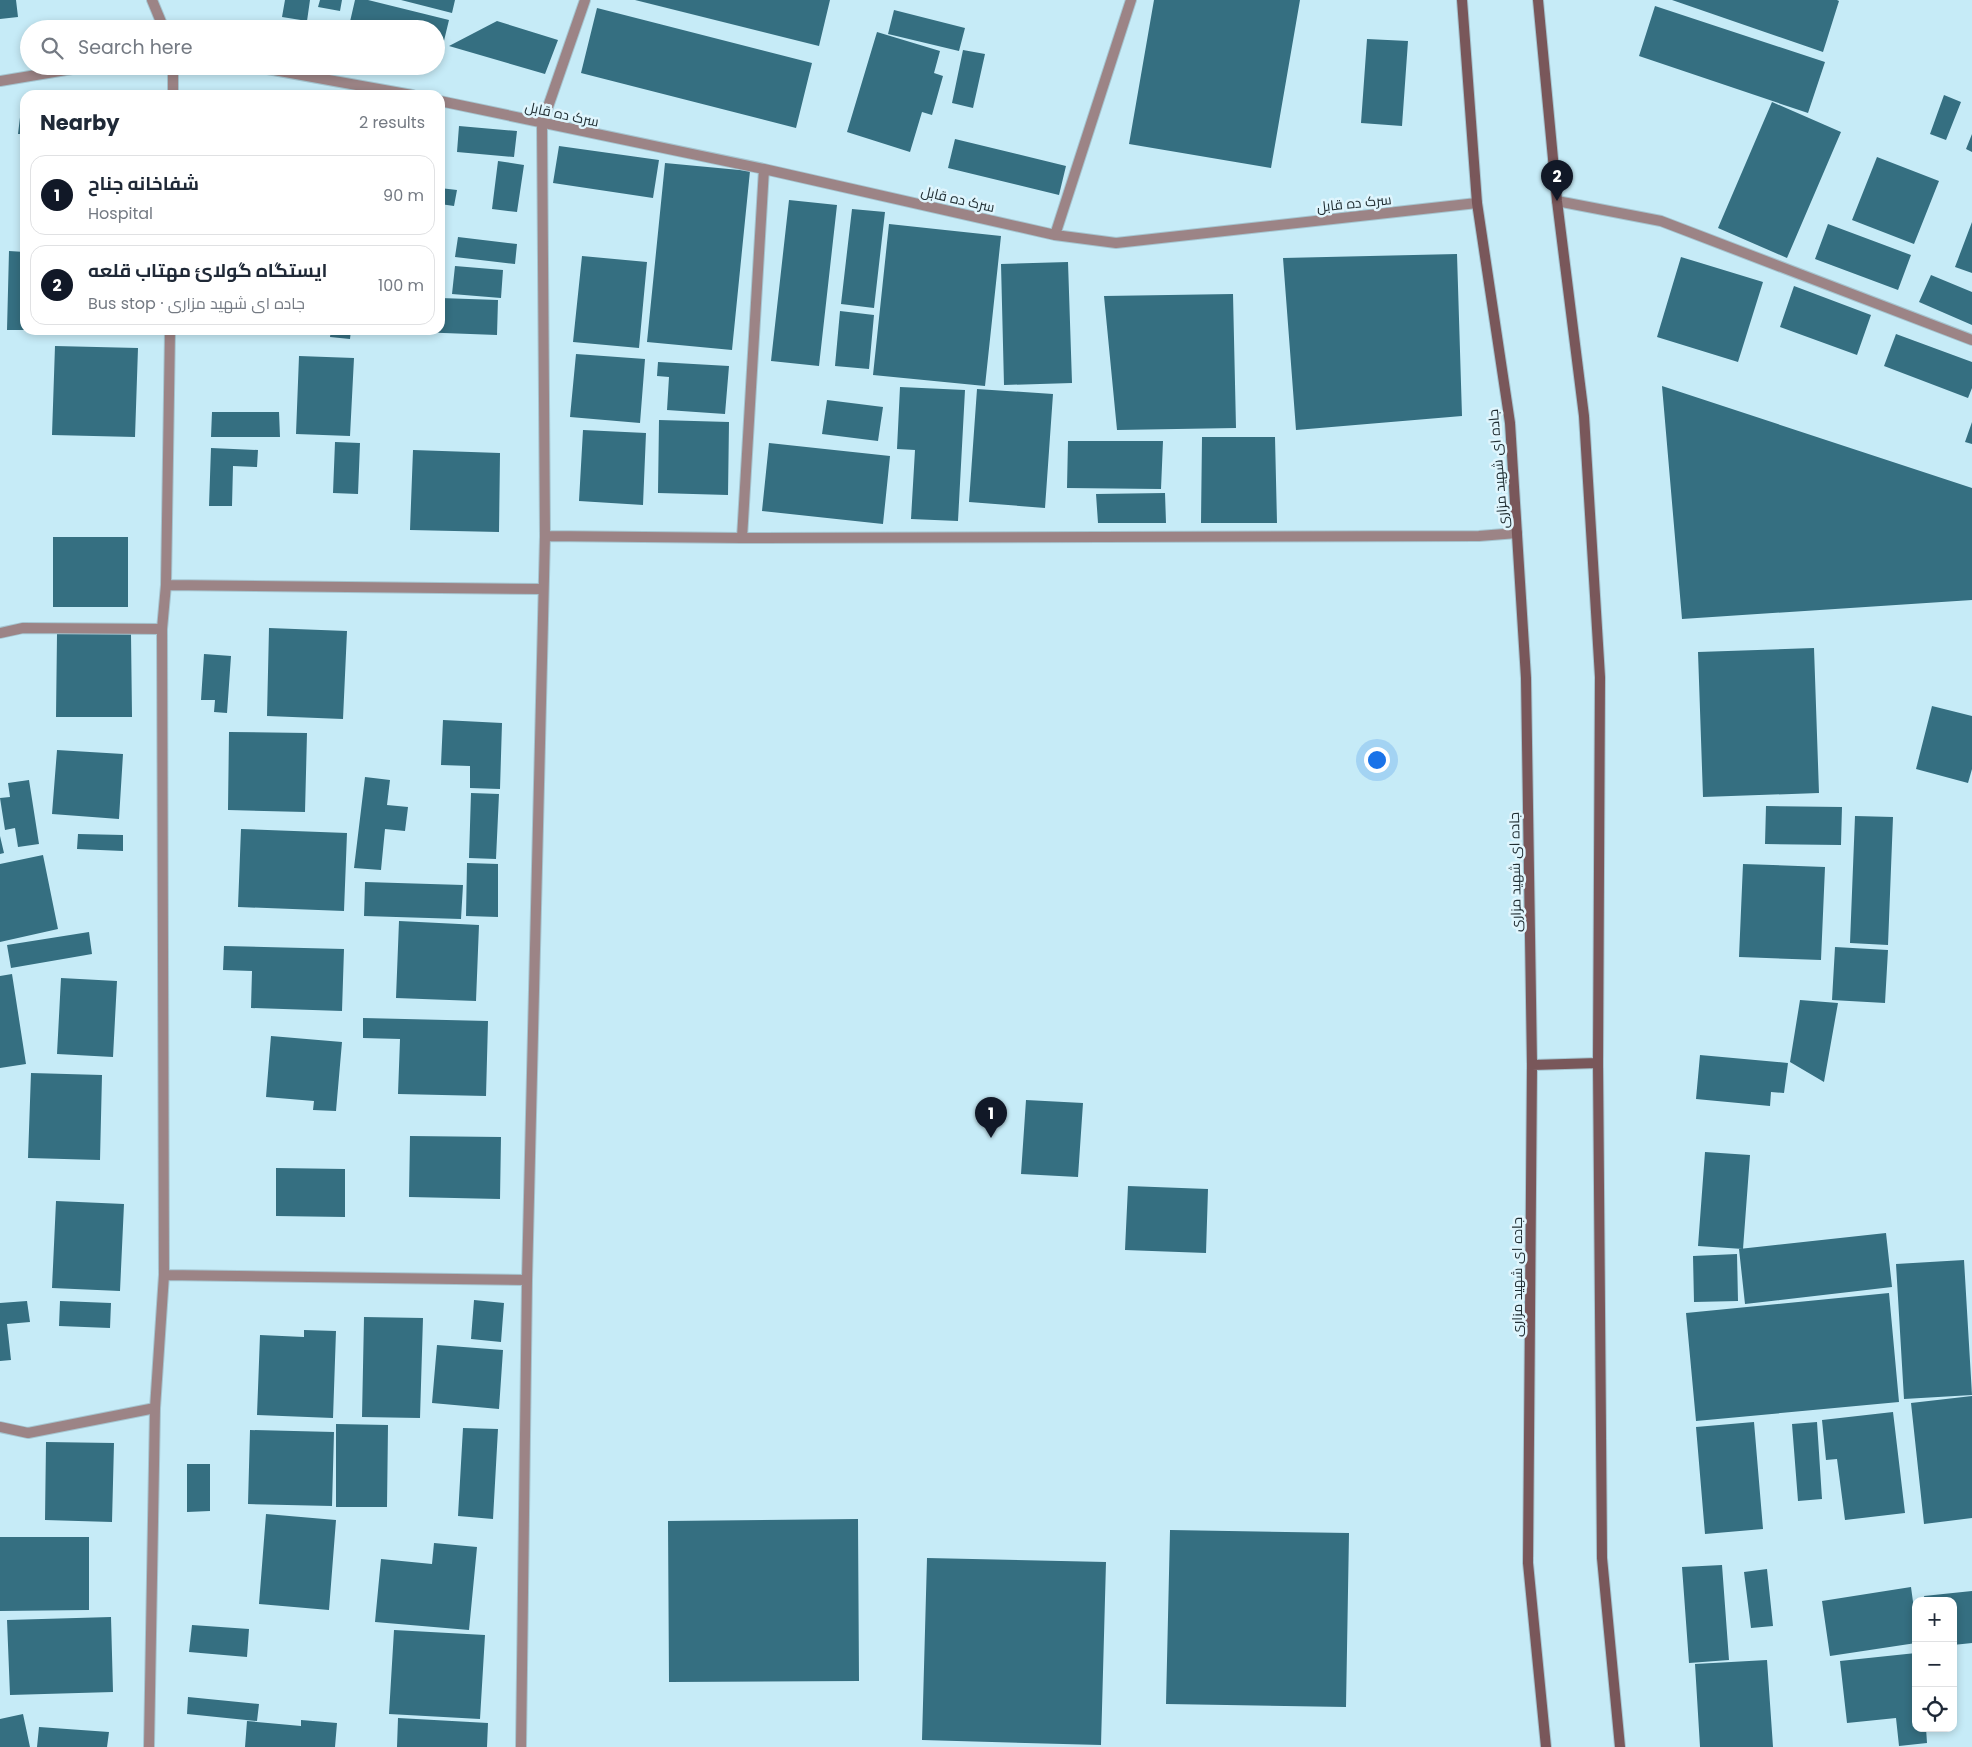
<!DOCTYPE html>
<meta charset="utf-8">
<style>
body{margin:0;font-family:Poppins,Cairo,sans-serif;background:#f2f2f3;color:#1f2937}
.controls{position:absolute;right:15px;bottom:15px;display:grid;overflow:hidden;border-radius:10px;box-shadow:0 2px 8px #0003}
.controls button{width:45px;height:45px;display:grid;place-items:center;padding:0;border:0;border-bottom:1px solid #e0e1e3;background:#fff;color:#1f2937;font:25px sans-serif}
.you{position:absolute;left:1376px;top:759px;width:18px;height:18px;margin:-12px;border:4px solid #fff;border-radius:50%;background:#1a73e8;box-shadow:0 0 0 8px #1a73e833}
.badge{display:grid;place-items:center;width:32px;height:32px;border-radius:50%;background:#111827;color:#fff;font-size:16px;font-weight:700}
.pin{position:absolute;translate:-50% -41px;filter:drop-shadow(0 1px 2px #0008)}
.pin::after{content:'';position:absolute;top:26px;width:18px;height:15px;background:inherit;clip-path:polygon(0 0,100% 0,50% 100%)}
.list{margin:0;padding:0;list-style:none}
h2{display:flex;justify-content:space-between;align-items:center;height:65px;margin:0;padding:0 20px;font-size:21px}
h2 small{font-size:16px;font-weight:400;color:#747a83}
.list li{display:grid;grid-template-columns:32px 1fr auto;gap:15px;align-items:center;box-sizing:border-box;height:80px;margin:0 10px 10px;padding:0 10px;border:1px solid #e0e1e3;border-radius:15px}
.list b{display:block;font-size:19px;white-space:nowrap}
.list p{margin:0;font-size:16px;white-space:nowrap;color:#747a83}
.list em{font-size:16px;font-style:normal;color:#747a83}
.icon{flex:none;width:28px;height:28px;fill:none;stroke:currentColor;stroke-width:2;stroke-linecap:round;stroke-linejoin:round}
.map{position:relative;flex:none;width:1972px;height:1747px;overflow:hidden}
.search{position:absolute;background:#fff;box-shadow:0 2px 8px #0003;left:20px;top:20px;width:425px;height:55px;display:flex;align-items:center;gap:12px;box-sizing:border-box;padding:0 18px;border-radius:28px;color:#747a83;font-size:19px}
.panel{position:absolute;background:#fff;box-shadow:0 2px 8px #0003;left:20px;top:90px;width:425px;height:245px;border-radius:15px}
.map>svg:first-child{display:block}
.building{fill:#356f81}
.lines{fill:none;stroke-linecap:round;stroke-linejoin:round}
.street-casing{stroke:#a5c5d0;stroke-width:12}
.secondary-casing{stroke:#a5c5d0;stroke-width:12}
.street{stroke:#9c8486;stroke-width:10}
.secondary{stroke:#79575a;stroke-width:10}
.labels{text-anchor:middle;dominant-baseline:central;stroke-width:5;stroke-linejoin:round;paint-order:stroke}
.street-label{font-size:14px;fill:#202e33;stroke:#dff5fd}
</style>
<div class="map">
<svg width="1972" height="1747" viewBox="0 0 1972 1747">
<rect width="100%" height="100%" fill="#c6ebf7"/>
<path class="building" d="M0,0H16L18,17L0,19Z
M285,0H310L307,21L282,17Z
M320,0H342L340,11L318,7Z
M355,0H368L449,20L442,49L436,48V29H358L349,26Z
M401,0H455L452,13Z
M635,0H830L819,46Z
M1154,0H1300L1271,168L1129,144Z
M1672,0H1837L1839,1L1823,52Z
M1655,6L1825,62L1808,113L1639,56Z
M597,8L812,63L796,128L581,73Z
M894,10L965,28L959,51L888,34Z
M497,21L558,40L545,74L449,46Z
M877,32L940,51L934,73L943,76L932,115L922,112L910,152L847,132Z
M1367,39L1408,41L1402,126L1361,123Z
M963,50L985,54L973,108L952,103Z
M1944,95L1961,102L1946,140L1930,134Z
M1772,102L1841,132L1787,258L1718,228Z
M21,109L25,110V134H18Z
M459,126L517,131L514,157L457,152Z
M1972,134V152L1966,149Z
M955,139L1066,166L1059,195L948,168Z
M559,146L659,160L653,198L553,183Z
M1877,157L1939,181L1914,244L1852,220Z
M498,161L524,165L517,212L492,209Z
M665,163L750,171L732,350L647,342Z
M440,188L457,190L454,206L440,204Z
M789,200L837,205L819,366L771,361Z
M852,209L885,212L874,308L841,304Z
M1972,222V273L1955,267Z
M889,224L1001,236L985,386L873,375Z
M1828,224L1911,255L1898,290L1815,259Z
M458,237L517,244L515,264L455,257Z
M9,251L25,252V330H7Z
M1457,254L1462,416L1296,430L1283,258Z
M582,256L647,262L639,348L573,342Z
M1681,257L1763,282L1738,362L1657,337Z
M1068,262L1072,383L1004,385L1001,264Z
M455,266L503,270L501,298L452,294Z
M1931,275L1972,292V325L1919,302Z
M1794,286L1871,315L1857,355L1780,327Z
M1233,294L1236,428L1117,430L1104,296Z
M440,298L498,300L497,335L417,332L418,330H440Z
M840,311L874,315L869,369L835,366Z
M68,330H137V334L68,332Z
M331,330H351L350,339L330,337Z
M1896,334L1972,362V388L1968,398L1884,366Z
M55,346L138,348L135,437L52,435Z
M576,354L645,359L640,423L570,417Z
M299,356L354,358L350,436L296,434Z
M658,362L729,366L725,414L667,410L669,377L657,376Z
M1662,386L1972,488V600L1682,619Z
M900,387L965,390L958,521L911,519L915,450L897,449Z
M977,389L1053,394L1045,508L969,502Z
M827,400L883,407L878,441L822,434Z
M212,412H279L280,437H211Z
M659,420L729,422L728,495L658,493Z
M1972,422V444L1965,442Z
M583,430L646,433L643,505L579,501Z
M1202,437H1275L1277,523H1201Z
M1068,441H1163L1161,489L1067,488Z
M335,442L360,443L358,494L333,493Z
M769,443L890,456L883,524L762,511Z
M211,448L258,450L257,467L233,466L232,506H209Z
M413,450L500,453L499,532L410,530Z
M1165,493L1166,523H1098L1096,494Z
M53,537H128V607H53Z
M269,628L347,631L343,719L267,716Z
M57,634H131L132,717H56Z
M1814,648L1819,793L1703,797L1698,652Z
M204,654L231,656L227,713L214,712L215,700H201Z
M1932,706L1972,716V769L1968,783L1916,769Z
M443,720L502,723L500,789L470,788V766L441,765Z
M229,732L307,733L305,812L228,810Z
M57,750L123,754L119,819L52,814Z
M365,777L390,780L387,805L408,807L405,831L385,829L381,870L354,868Z
M29,780L39,844L18,847L15,828L5,830L0,798L10,797L8,783Z
M471,793L499,794L496,859L469,858Z
M1766,806L1842,807L1841,845L1765,844Z
M1855,816L1893,817L1888,945L1850,943Z
M241,829L347,833L344,911L238,907Z
M78,834L123,835V851L77,849Z
M0,836L4,853L0,854Z
M43,855L58,929L0,942V864Z
M467,863L498,864V917L466,916Z
M1743,864L1825,867L1821,960L1739,957Z
M365,882L463,885L461,919L364,916Z
M399,921L479,925L476,1001L396,998Z
M89,932L92,954L11,968L7,945Z
M224,946L344,949L342,1011L251,1008L252,971L223,970Z
M1835,947L1888,950L1885,1003L1832,1000Z
M12,974L26,1064L0,1068V976Z
M61,978L117,981L113,1057L57,1054Z
M1800,1000L1838,1003L1824,1082L1790,1062Z
M363,1018L488,1021L486,1096L398,1094L400,1039L363,1038Z
M271,1036L342,1042L336,1111L313,1110L314,1101L266,1097Z
M1700,1055L1788,1063L1784,1093L1771,1092L1770,1106L1696,1099Z
M31,1073L102,1075L100,1160L28,1158Z
M1026,1100L1083,1103L1078,1177L1021,1174Z
M410,1136L501,1137L500,1199L409,1197Z
M1705,1152L1750,1155L1743,1249L1698,1246Z
M276,1168L345,1169V1217L276,1216Z
M1128,1186L1208,1189L1206,1253L1125,1250Z
M56,1201L124,1204L120,1291L52,1288Z
M1886,1233L1892,1287L1745,1304L1739,1249Z
M1737,1254L1738,1301L1694,1302L1693,1256Z
M1964,1260L1972,1395L1904,1399L1896,1264Z
M1889,1293L1899,1402L1696,1421L1686,1313Z
M474,1300L504,1303L501,1342L471,1339Z
M27,1301L30,1322L7,1324L11,1360L0,1361V1303Z
M60,1301L111,1303L110,1328L59,1326Z
M364,1317L423,1318L420,1418L362,1417Z
M304,1330L336,1331L333,1418L257,1415L260,1335L304,1337Z
M437,1345L503,1350L499,1409L432,1403Z
M1972,1396V1518L1924,1524L1911,1403Z
M1893,1412L1905,1513L1845,1520L1837,1459L1826,1460L1822,1420Z
M1754,1422L1763,1529L1705,1534L1696,1427Z
M1817,1422L1822,1499L1798,1501L1792,1424Z
M336,1424L388,1425L387,1507H336Z
M463,1428L498,1429L493,1519L458,1516Z
M250,1430L334,1432L332,1506L248,1504Z
M46,1442L114,1443L112,1522L45,1520Z
M187,1464H210V1511L187,1512Z
M266,1514L336,1520L329,1610L259,1604Z
M858,1519L859,1681L669,1682L668,1521Z
M1170,1530L1349,1533L1346,1707L1166,1704Z
M0,1537H89V1610L0,1611Z
M434,1543L477,1547L469,1630L375,1622L381,1559L432,1564Z
M927,1558L1106,1562L1101,1745L922,1740Z
M1722,1565L1729,1660L1689,1663L1682,1567Z
M1767,1569L1773,1626L1751,1628L1744,1572Z
M1911,1587L1916,1624V1643L1830,1656L1822,1601Z
M1972,1591V1643L1953,1645V1601H1925L1924,1596Z
M111,1617L113,1692L10,1695L7,1620Z
M192,1625L249,1629L247,1657L189,1652Z
M394,1630L485,1635L480,1719L389,1714Z
M1916,1653V1728H1926L1927,1743L1899,1746L1896,1718L1847,1723L1840,1661Z
M1767,1660L1773,1747H1700L1695,1664Z
M188,1697L259,1704L257,1721L187,1714Z
M23,1714L30,1747H0V1719Z
M398,1718L488,1723L487,1747H397Z
M301,1720L337,1723L335,1747H245L247,1721L301,1726Z
M39,1727L109,1732L107,1747H37Z"/>
<g class="lines">
<defs>
<path id="street" d="M152,0L164,29
M251,66L412,95
M0,81L90,66
M173,95V66
M440,101L764,169L1055,235L1116,243L1477,203
M1557,201L1661,221L1972,340
M1055,235L1131,0
M545,536L742,538L1479,536L1517,533
M742,538L764,169
M166,585L543,589
M0,633L23,628L162,629
M164,1275L527,1280
M0,1427L28,1433L155,1408
M149,1747L155,1408L164,1275L162,629L166,585L170,330
M521,1747L527,1280L545,536L542,124L585,0"/>
<path id="secondary" d="M1462,0L1477,203L1510,423L1526,678L1532,1065L1528,1563L1546,1747
M1538,0L1557,201L1584,416L1600,677L1598,1063L1602,1558L1620,1747
M1532,1065L1598,1063"/>
</defs>
<use href="#street" class="street-casing"/>
<use href="#secondary" class="secondary-casing"/>
<use href="#street" class="street"/>
<use href="#secondary" class="secondary"/>
</g>
<g class="labels">
<g class="street-label">
<text transform="translate(562 114) rotate(12)">سرک ده قابل</text>
<text transform="translate(958 199) rotate(13)">سرک ده قابل</text>
<text transform="translate(1354 203) rotate(-6)">سرک ده قابل</text>
<text transform="translate(1498 469) rotate(-95)">جاده ای شهید مزاری</text>
<text transform="translate(1515 872) rotate(-91)">جاده ای شهید مزاری</text>
<text transform="translate(1517 1277) rotate(-90)">جاده ای شهید مزاری</text>
</g>
</g>
</svg>
<div class="controls">
<button>+</button>
<button>−</button>
<button><svg class="icon" aria-label="locate" viewBox="0 0 24 24"><circle cx="12" cy="12" r="6"/><path d="M12 2v4M12 18v4M2 12h4M18 12h4"/></svg></button>
</div>
<div class="you"></div>
<div class="pin badge" style="left:991px;top:1138px">1</div>
<div class="pin badge" style="left:1557px;top:201px">2</div>
<div class="search"><svg class="icon" aria-label="search" viewBox="0 0 24 24"><circle cx="10" cy="10" r="6"/><path d="M15 15l6 6"/></svg>Search here</div>
<section class="panel">
<h2>Nearby<small>2 results</small></h2>
<ul class="list">
<li><span class="badge">1</span><div><b>شفاخانه جناح</b><p>Hospital</p></div><em>90 m</em></li>
<li><span class="badge">2</span><div><b>ایستگاه گولائ مهتاب قلعه</b><p>Bus stop · جاده ای شهید مزاری</p></div><em>100 m</em></li>
</ul>
</section>
</div>
